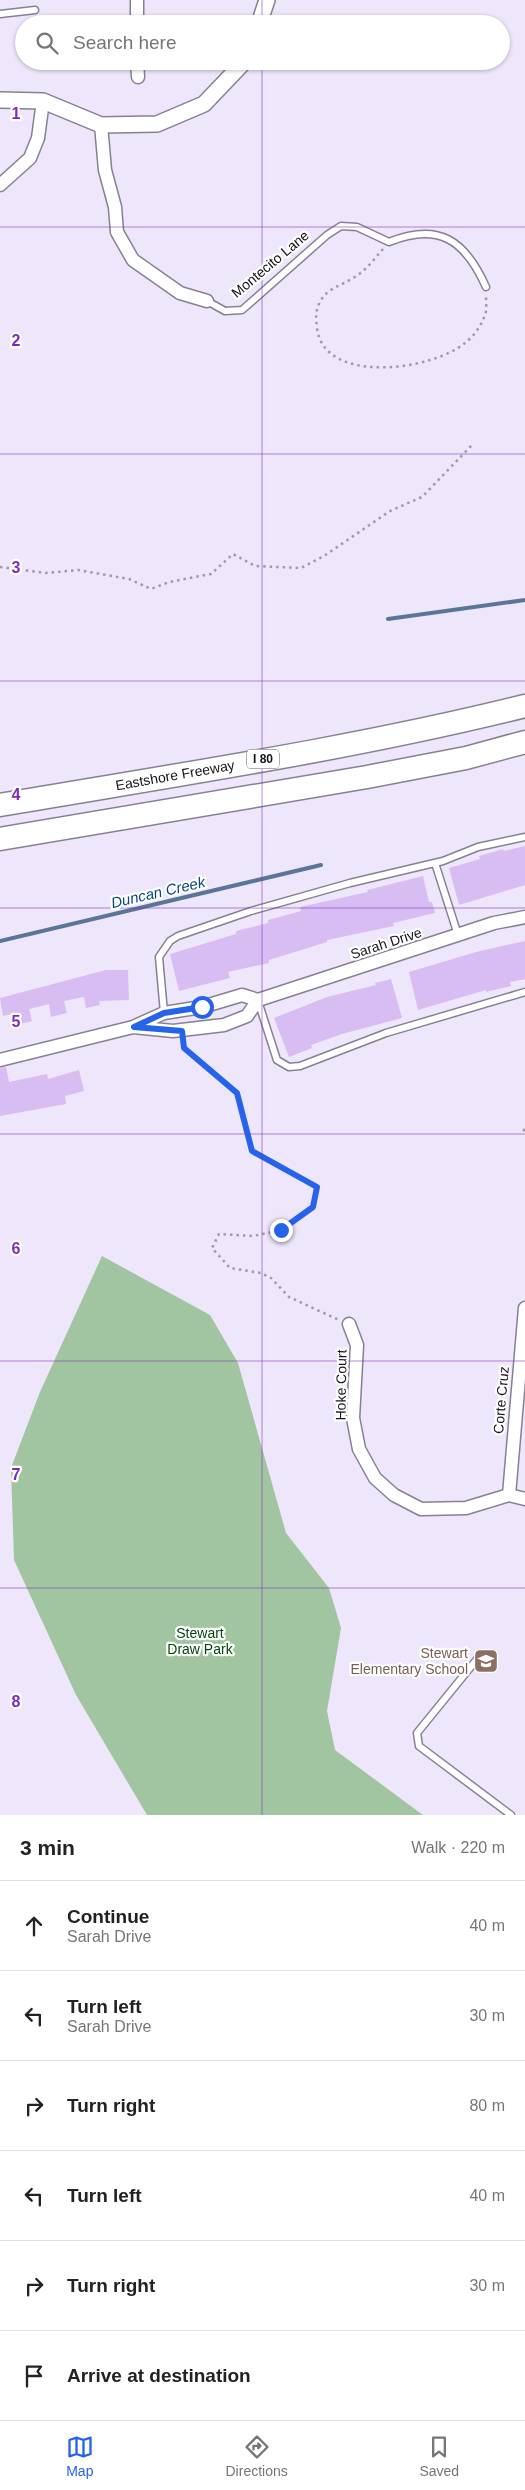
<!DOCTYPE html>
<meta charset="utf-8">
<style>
body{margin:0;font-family:Arial,sans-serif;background:#f6f6f6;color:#222}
.stop{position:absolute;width:15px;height:15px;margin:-11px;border:4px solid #2563eb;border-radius:50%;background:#fff}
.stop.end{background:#2563eb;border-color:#fff;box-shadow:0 1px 5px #0008}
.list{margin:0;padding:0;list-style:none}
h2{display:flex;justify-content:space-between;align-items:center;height:65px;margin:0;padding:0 20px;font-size:21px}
h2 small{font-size:16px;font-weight:400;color:#767676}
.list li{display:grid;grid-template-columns:32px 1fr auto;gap:15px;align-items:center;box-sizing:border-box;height:90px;padding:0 20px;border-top:1px solid #e0e0e0}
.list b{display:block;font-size:19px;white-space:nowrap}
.list p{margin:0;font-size:16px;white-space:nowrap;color:#767676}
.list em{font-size:16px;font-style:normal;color:#767676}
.icon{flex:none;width:28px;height:28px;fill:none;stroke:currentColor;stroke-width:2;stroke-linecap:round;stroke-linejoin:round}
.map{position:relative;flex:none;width:525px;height:1815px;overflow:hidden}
.search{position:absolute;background:#fff;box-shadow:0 1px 4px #0004;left:15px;right:15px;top:15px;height:55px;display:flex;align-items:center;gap:12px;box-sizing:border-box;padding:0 18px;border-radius:28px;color:#767676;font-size:19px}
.sheet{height:605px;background:#fff}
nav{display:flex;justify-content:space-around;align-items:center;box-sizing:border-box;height:70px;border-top:1px solid #e0e0e0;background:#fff;font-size:14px;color:#767676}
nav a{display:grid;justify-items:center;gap:2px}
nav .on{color:#2563eb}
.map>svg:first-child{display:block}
.green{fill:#a2c5a1}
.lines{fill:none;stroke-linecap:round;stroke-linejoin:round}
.stream{stroke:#5a7597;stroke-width:4}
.building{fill:#d8bdf3}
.service-casing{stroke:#888092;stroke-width:9}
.minor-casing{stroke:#888092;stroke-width:15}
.tertiary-casing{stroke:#888092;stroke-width:18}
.motorway-casing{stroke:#888092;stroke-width:25}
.path{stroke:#9f99a8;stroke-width:2.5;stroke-dasharray:2.5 4;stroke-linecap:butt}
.service{stroke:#fff;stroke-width:6}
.minor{stroke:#fff;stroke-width:12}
.tertiary{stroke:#fff;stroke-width:15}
.motorway{stroke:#fff;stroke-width:22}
.route{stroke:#2563eb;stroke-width:6}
.grid{fill:none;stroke:#7b2cbf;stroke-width:1;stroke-opacity:0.55}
.labels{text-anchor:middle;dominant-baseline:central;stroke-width:4.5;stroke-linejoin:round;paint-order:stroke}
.shield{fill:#fff;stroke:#5c5a5f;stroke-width:1}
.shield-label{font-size:12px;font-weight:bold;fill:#16131a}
.street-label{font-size:14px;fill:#16131a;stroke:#fff}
.park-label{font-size:14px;fill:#02470b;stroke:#fff}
.education-label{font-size:14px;fill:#785e54;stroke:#fff;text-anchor:end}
.water-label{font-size:15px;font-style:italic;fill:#0a487f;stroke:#fff}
.grid-label{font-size:16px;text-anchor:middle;font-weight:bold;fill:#7b2cbf;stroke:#fff;stroke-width:4.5;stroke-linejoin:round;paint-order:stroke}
</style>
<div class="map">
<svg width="525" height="1815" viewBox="0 0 525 1815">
<rect width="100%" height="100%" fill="#eee6fa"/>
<path class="green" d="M102,1256L210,1315L238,1363L286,1533L329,1588L341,1628L327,1711L335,1750L423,1815H147L76,1695L14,1560L11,1468L40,1392Z"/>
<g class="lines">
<path class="stream" d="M388,619L525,600
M0,941L321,865"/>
</g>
<path class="building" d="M525,846V885L459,905L449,868L480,859L479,856L503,849L504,851Z
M423,876L429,902H432L435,913L393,923L394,926L327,940V942L269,960V963L228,972L230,978L179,991L170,954L236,934V931L268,923V920L301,911L300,907L368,892L367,890Z
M525,941V979L510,982L511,986L486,992V990L418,1010L409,972L476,952Z
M106,970H128L129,1000L99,1001L100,1005L86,1008L84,997L64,1001L67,1013L51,1017L49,1004L29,1009L32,1021L17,1025L14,1013L3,1016L0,998Z
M391,979L402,1018L342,1034L311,1045L312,1048L289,1057L274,1018L327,997L376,985L375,983Z
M6,1067L9,1082L47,1074L48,1079L79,1070L84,1091L65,1096L66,1104L0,1116V1068Z"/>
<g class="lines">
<defs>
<path id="service" d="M0,14L35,10
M207,301L225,311L242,310L327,235L341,226L357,227L389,242C439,222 465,240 486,287
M435,863L458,935
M258,1001L277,1060L289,1067L300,1066L386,1033L525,992
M164,1013L159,957L170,941L178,936L251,911L350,883L443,861L478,847L525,837
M478,1658L417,1733L419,1746L511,1815"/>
<path id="minor" d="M137,0V24
M137,61L138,77
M101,125L105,170L115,207L117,232L133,260L180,293L207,301
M0,185L30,158L38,138L43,101
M258,1000L494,923L525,917
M0,1060L133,1027L164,1013L202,1007L242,995L258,1000L247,1016L224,1025L173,1031L133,1027
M349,1324L357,1345L353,1418L359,1449L375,1478L394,1495L421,1509L466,1508L509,1495
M509,1495L525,1308
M509,1495L525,1499"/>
<path id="tertiary" d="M259,24L267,0
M0,100L43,101L101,125L157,124L204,104L245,61"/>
<path id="motorway" d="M0,805C175,775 352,749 525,706
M0,839L367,777L466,758L525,742"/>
</defs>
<use href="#service" class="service-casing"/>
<use href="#minor" class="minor-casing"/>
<use href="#tertiary" class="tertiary-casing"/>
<use href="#motorway" class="motorway-casing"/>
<path class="path" d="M383,249C374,259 366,271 353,278C341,286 327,288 320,302C315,311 316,318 317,328C324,386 433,370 465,343C474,336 481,326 485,315C487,310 486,302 486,296
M0,567L46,573L78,570L129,579L151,589L169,582L211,574L233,554L255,566L301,568L324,556L390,511L422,497L473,444
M183,1042L184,1047L237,1093L252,1151L317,1187L313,1207L281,1230L253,1236L219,1234L212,1248L230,1268L261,1273L271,1278L289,1297L339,1320
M523,1131L525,1129"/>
<use href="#service" class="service"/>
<use href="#minor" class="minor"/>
<use href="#tertiary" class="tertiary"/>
<use href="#motorway" class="motorway"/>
</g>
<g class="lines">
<path class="route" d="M202,1007L164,1013L134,1027L182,1031L184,1048L237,1093L252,1151L317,1187L313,1207L281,1230"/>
</g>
<path class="grid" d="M262,0V24M262,61V1815M0,227H525M0,454H525M0,681H525M0,908H525M0,1134H525M0,1361H525M0,1588H525"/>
<defs>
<symbol id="school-square" viewBox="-11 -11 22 22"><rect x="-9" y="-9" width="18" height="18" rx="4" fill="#8d6e63" stroke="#fff"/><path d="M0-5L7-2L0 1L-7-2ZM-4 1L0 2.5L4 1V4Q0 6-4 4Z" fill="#fff"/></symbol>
</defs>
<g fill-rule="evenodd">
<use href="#school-square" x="472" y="1647" width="28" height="28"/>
</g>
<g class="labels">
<rect class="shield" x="247" y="749.5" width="32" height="19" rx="4"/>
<g class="shield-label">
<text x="263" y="759">I 80</text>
</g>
<g class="street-label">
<text transform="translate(270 264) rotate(-40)">Montecito Lane</text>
<text transform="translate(175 775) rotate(-10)">Eastshore Freeway</text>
<text transform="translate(386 943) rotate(-18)">Sarah Drive</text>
<text transform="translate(341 1385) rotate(-89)">Hoke Court</text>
<text transform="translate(501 1400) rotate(-85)">Corte Cruz</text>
</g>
<g class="park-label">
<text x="200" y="1633">Stewart<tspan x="200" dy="16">Draw Park</tspan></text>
</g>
<g class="education-label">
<text x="468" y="1653">Stewart<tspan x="468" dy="16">Elementary School</tspan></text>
</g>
<g class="water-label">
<text transform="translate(158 892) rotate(-13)">Duncan Creek</text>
</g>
</g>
<g class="grid-label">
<text x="16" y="119">1</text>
<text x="16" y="346">2</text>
<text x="16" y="573">3</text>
<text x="16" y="800">4</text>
<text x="16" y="1027">5</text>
<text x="16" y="1254">6</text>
<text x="16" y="1480">7</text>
<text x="16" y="1707">8</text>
</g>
</svg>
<div class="stop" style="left:202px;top:1007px"></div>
<div class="stop end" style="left:281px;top:1230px"></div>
<div class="search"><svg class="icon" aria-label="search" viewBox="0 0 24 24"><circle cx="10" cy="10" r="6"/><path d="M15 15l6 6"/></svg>Search here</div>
</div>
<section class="sheet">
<h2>3 min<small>Walk · 220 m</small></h2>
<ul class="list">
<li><svg class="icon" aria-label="ahead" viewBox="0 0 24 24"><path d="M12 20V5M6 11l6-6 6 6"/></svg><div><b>Continue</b><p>Sarah Drive</p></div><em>40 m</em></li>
<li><svg class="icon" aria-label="left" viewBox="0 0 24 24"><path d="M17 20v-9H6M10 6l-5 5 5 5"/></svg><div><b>Turn left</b><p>Sarah Drive</p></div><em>30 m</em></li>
<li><svg class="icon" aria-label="right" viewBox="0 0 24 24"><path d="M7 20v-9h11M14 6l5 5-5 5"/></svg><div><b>Turn right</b></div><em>80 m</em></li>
<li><svg class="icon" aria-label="left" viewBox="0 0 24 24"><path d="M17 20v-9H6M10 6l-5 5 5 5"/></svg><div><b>Turn left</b></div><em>40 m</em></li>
<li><svg class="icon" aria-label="right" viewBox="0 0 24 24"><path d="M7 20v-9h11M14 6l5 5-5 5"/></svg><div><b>Turn right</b></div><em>30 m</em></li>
<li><svg class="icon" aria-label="arrive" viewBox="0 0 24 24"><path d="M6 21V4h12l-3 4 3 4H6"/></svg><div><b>Arrive at destination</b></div></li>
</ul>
</section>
<nav>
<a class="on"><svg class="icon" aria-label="map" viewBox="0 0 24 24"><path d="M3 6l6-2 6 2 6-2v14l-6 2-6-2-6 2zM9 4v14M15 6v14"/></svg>Map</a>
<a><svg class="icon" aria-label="directions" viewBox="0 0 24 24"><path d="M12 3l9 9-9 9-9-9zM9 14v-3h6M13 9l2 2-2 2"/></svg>Directions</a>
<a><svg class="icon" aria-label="saved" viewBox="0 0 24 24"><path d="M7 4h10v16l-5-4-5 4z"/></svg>Saved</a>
</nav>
